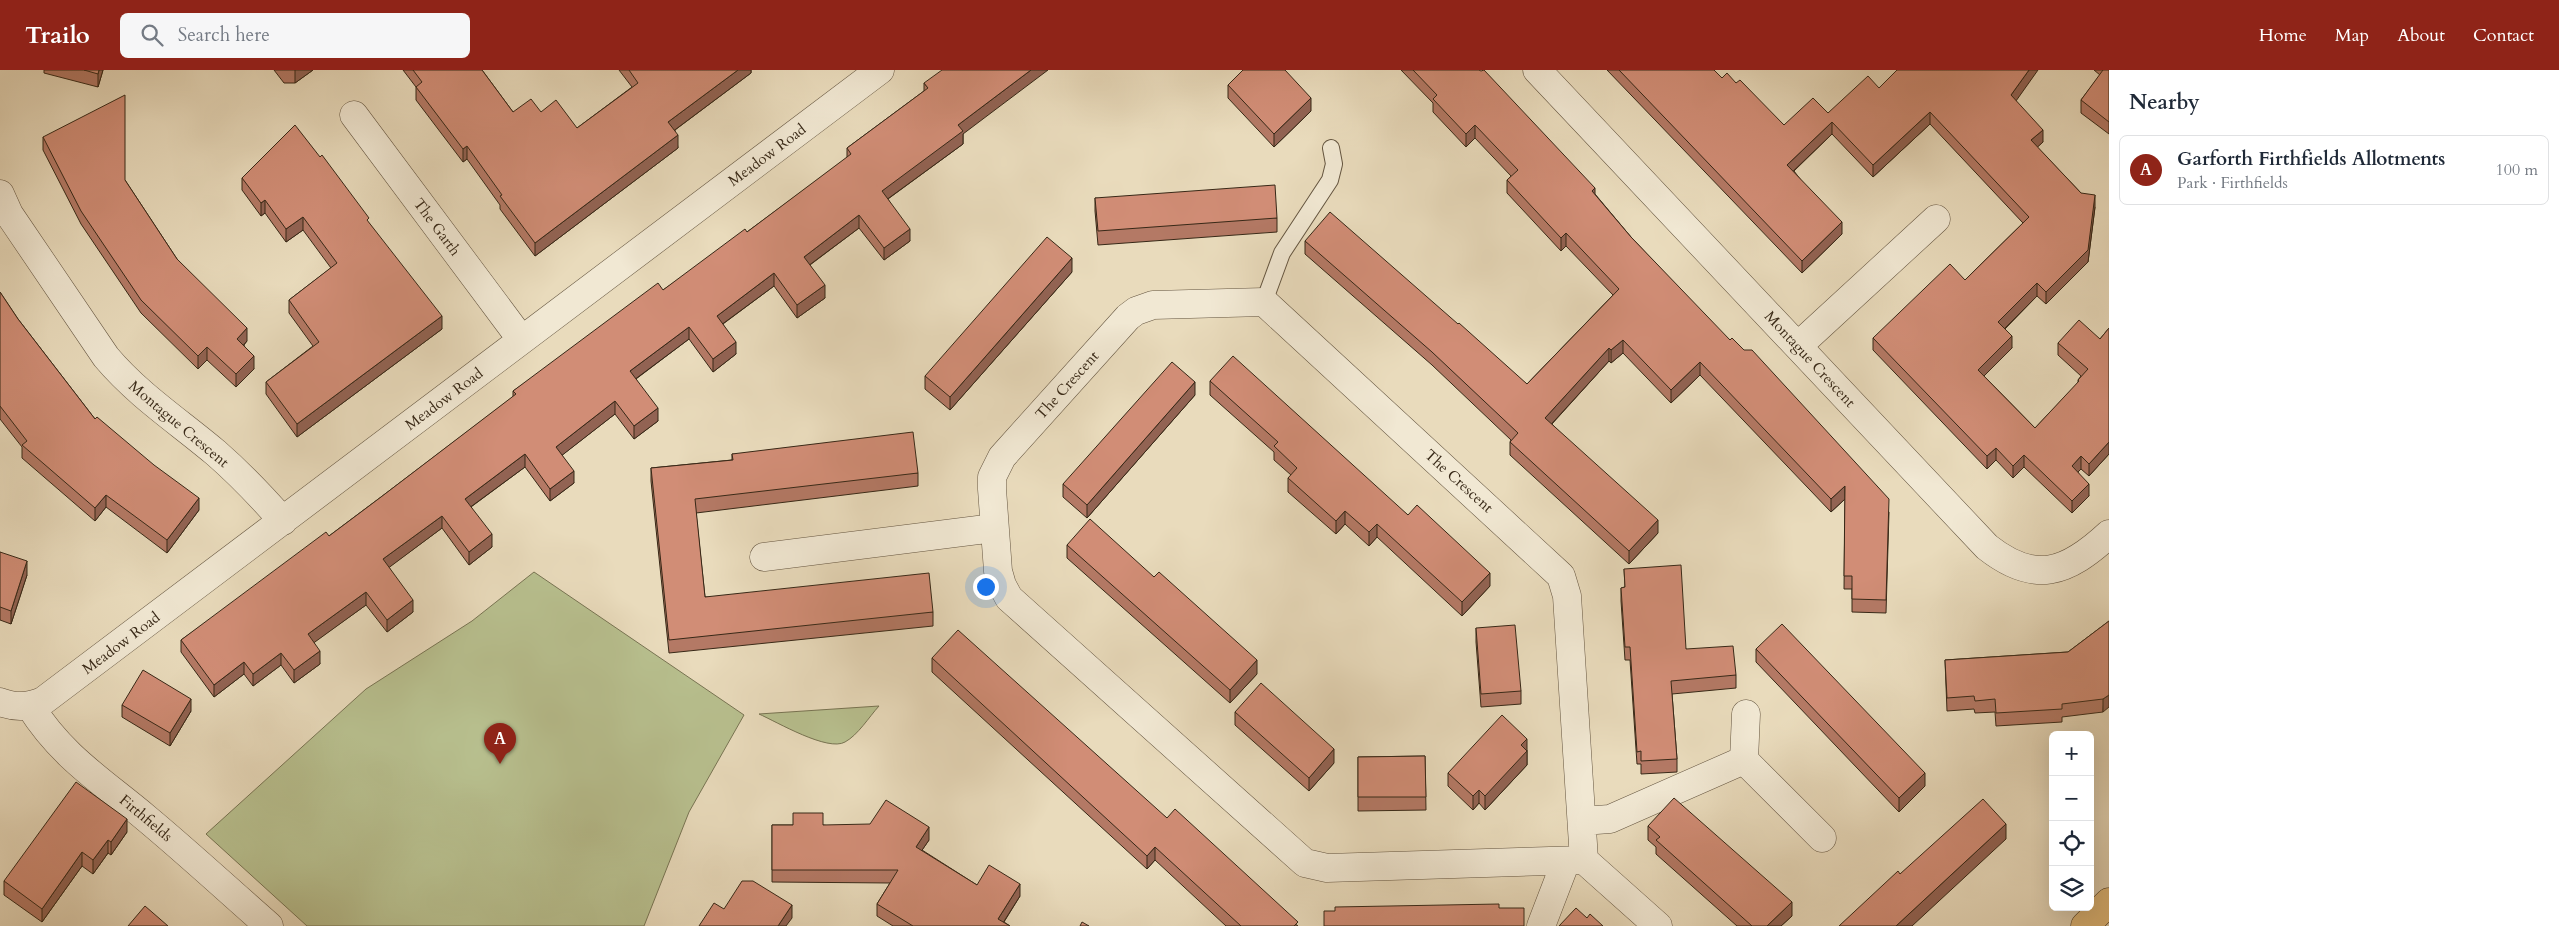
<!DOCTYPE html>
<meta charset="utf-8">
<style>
body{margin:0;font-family:Cardo,serif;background:#f6f6f7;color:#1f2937}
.controls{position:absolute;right:15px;bottom:15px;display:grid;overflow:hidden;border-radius:8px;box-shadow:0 5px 20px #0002}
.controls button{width:45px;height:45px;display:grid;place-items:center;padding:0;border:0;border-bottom:1px solid #e0e1e3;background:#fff;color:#1f2937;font:25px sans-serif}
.you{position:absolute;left:985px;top:516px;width:18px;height:18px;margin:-12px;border:4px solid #fff;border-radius:50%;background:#1a73e8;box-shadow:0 0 0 8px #1a73e833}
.badge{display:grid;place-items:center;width:32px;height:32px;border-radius:50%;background:#8f2418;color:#fff;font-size:16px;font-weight:700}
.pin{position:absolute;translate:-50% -41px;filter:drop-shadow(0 1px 2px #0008)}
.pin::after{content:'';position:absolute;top:26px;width:18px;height:15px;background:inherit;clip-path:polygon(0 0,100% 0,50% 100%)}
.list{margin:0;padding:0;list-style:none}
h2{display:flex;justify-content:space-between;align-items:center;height:65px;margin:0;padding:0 20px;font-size:21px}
h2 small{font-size:16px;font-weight:400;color:#747a83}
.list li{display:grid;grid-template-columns:32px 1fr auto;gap:15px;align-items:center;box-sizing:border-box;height:70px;margin:0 10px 10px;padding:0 10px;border:1px solid #e0e1e3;border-radius:8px}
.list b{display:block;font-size:19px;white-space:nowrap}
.list p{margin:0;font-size:16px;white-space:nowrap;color:#747a83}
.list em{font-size:16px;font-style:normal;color:#747a83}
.icon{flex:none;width:28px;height:28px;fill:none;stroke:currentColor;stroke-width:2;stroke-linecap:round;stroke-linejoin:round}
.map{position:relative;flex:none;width:2109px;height:856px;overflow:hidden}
header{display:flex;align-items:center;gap:30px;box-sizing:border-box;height:70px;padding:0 25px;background:#8f2418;color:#fff}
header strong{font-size:24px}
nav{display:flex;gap:28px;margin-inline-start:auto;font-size:18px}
.search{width:350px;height:45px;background:#f6f6f7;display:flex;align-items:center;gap:12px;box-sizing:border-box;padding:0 18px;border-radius:8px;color:#747a83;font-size:19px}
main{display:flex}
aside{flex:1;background:#fff}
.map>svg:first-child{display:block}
.green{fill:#b8c08f;stroke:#787453}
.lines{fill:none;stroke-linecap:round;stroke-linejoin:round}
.lane-casing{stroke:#645540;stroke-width:18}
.street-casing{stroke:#645540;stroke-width:29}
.primary-casing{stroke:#372817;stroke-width:29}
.lane{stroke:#f1e8d3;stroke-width:16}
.street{stroke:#f1e8d3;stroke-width:28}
.primary{stroke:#e4be7e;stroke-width:28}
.wall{fill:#b47965;stroke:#372817}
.shaded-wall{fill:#926353;stroke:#372817}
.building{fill:#d18d76;stroke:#372817}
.labels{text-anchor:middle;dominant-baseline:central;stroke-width:4.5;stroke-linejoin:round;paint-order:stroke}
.street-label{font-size:15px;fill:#372817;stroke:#f1e8d3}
</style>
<header>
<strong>Trailo</strong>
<div class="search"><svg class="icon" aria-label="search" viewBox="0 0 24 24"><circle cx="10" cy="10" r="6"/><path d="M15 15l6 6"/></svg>Search here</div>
<nav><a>Home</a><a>Map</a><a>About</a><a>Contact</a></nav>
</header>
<main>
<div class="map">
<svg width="2109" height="856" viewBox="0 0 2109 856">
<rect width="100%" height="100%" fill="#e9dbbc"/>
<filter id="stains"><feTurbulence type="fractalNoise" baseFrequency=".004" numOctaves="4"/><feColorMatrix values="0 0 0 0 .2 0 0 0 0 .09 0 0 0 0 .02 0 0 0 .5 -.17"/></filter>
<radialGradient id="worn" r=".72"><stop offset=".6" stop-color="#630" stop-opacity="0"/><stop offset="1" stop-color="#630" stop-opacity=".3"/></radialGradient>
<path class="green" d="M534,502L744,645L689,742L644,856H307L206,764L366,619L472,551Z
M879,636C869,647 858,665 845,672C828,682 777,652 759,644Z"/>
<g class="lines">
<defs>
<path id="lane" d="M1264,232L1282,183L1330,110L1334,94L1331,78"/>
<path id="street" d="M1537,0L1987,477C2035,515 2067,503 2109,464
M354,45L521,269
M0,124L9,144L106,287C138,325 178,351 216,383C240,404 262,427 283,451
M1264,232L1561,506L1567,526L1584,790L1327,798L1305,793L1009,528L1002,515L998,501L992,419V407L1002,387L1128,247L1136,241L1153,235Z
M1798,276L1936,149
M764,487L994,458
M0,632C16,638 27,637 43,631L880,0
M30,636C62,687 102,711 146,748C188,783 228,820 269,856
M1746,644L1744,690L1822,768
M1582,751L1610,749L1744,690
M1584,790L1658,856
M1541,856L1566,791"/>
<path id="primary" d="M2085,856L2109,832"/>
</defs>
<use href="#lane" class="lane-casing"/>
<use href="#street" class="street-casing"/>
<use href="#primary" class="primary-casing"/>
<use href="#lane" class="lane"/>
<use href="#street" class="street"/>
<use href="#primary" class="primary"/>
</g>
<path class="wall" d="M44,0H103L98,17L44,3Z
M274,0H313L295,13H284Z
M403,0H482L513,42H541L577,58L632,17L619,0H751V3L675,60L678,78L535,186L500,139V135L467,89L463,92L416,30V17Z
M1401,0H1479L1595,124L1631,167L1889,442L1886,543L1852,542V519H1844L1845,429L1831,442L1700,305L1671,333L1623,283L1611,293L1609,291L1552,354L1658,463L1629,494L1510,385V372L1511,370L1432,295L1305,184V171L1527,314L1613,225L1566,176L1561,181L1507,123V110L1511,106L1475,68L1466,77L1433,42V33Z
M1607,0H1714L1722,8L1736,13L1784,55L1828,43L1879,18L2016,31L2043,72L2037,77L2081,123L2095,137L2088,192L2046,234L2037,226L2005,259L2012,278L1984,306L2035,358L2078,313V310L2081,306L2058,285V273L2100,269L2109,258V384L2089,406L2081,399L2078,402L2089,426L2072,443L2024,397L2013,408L1996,390L1987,399L1873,280V268L1965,210L2023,153L1930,54L1873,107L1832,64L1794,101L1842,164L1802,203Z
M2094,0H2109V64L2081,43V30L2100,5Z
M924,13L963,64V74L888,129L910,171L884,190L859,158L810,195L825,228L797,248L774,216L723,254L736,284L713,302L689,269L636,309L658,351L634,369L615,344L562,385L574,413L550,431L525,397L471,437L492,477L469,495L442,458L389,497L413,542L387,562L366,535L314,572L320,594L294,613L281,595L253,616L244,604L214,627L181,582V570L329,466L381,427L513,327V321L663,220L747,162L847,88V78L924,21Z
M1228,15L1311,41L1274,77L1228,28Z
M43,67L125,110L177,189L247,271L244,275L254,299L236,317L207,290L198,299L141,243L81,154L43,80Z
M242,108L369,153L442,259L297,367L266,324V312L313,276L289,243V230L331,198L303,160L286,172L265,143L261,146L242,120Z
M1095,128L1277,148V162L1098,175L1095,141Z
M1072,202L950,340L925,319V306Z
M0,222L18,249L95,349L199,440L167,483L106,437L95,451L22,388V377L0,349Z
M1210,311L1408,445L1490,516L1462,546L1377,467L1369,476L1345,454L1336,464L1288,422V408L1291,405L1274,390V382L1210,325Z
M1195,325L1087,448L1063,427V414Z
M732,384L918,403V416L696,443L705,527L933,542V556L669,583L651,411V398L732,390Z
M1067,475L1154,507L1257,604L1230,633L1067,488Z
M0,482L27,505L11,554L0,550Z
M1624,499L1686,579L1736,605V618L1672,624L1677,689V702L1641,704V694H1637L1630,590H1625L1621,531V518L1625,517Z
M2109,551L2103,642L2062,647V652L1996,656L1995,642L1975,643L1974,639L1947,641L1945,590L2068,582Z
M1476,558L1521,621V634L1481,637L1476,572Z
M1756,579L1925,716L1899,742L1756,592Z
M932,588L1167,748L1298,856H1226L1155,790L1147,799L932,602Z
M122,635L191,641L170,676L122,647Z
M1235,642L1334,693L1309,721L1235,655Z
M1527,680V695L1485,740L1479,733L1473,740L1448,716V703Z
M1425,686L1426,740L1358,741V687Z
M772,755H823L929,770L922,780L977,815L1020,826L1004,852L1010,856H893L877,846V834L890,813L772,812Z
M1648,756L1792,846L1781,856H1737L1656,784V777L1648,770Z
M127,762L111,785L108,783L93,804L82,796L42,852L4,825V811Z"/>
<path class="shaded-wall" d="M99,0H103L98,17V4Z
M295,0H313L295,13Z
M738,0H751V3L668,65V52Z
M1031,0H1048L963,64V74L882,133V121L958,55Z
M2029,0H2038L2011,38V25Z
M1311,28V41L1274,77V64Z
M1930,42V54L1873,107V95Z
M1832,52V64L1787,107V95Z
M1475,55V68L1466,77V64Z
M2043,60V72L2031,83V70Z
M678,65V78L535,186V173Z
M467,76V89L463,92V79Z
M1595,118V131L1592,121Z
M2095,125V137L2088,192L2046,234V222Z
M265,130V143L261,146V133Z
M859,145V158L804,199V187Z
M303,147V160L286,172V159Z
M1842,152V164L1802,203V191Z
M910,159V171L884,190V178Z
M1566,163V176L1561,181V168Z
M1072,188V202L950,340V327Z
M774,203V216L717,258V246Z
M2037,213V226L1998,265V252Z
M825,215V228L797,248V235Z
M442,246V259L297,367V354Z
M689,257V269L630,313V301Z
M247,258V271L237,282V269Z
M2012,266V278L1978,312V300Z
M1623,270V283L1611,293V280Z
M736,272V284L713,302V289Z
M207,277V290L198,299V286Z
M1609,278V291L1545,361V348Z
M254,286V299L236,317V304Z
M1700,292V305L1671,333V320Z
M1195,312V325L1087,448V435Z
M615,331V344L556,390V377Z
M658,338V351L634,369V356Z
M2109,372V384L2089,406V394Z
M1996,378V390L1987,399V386Z
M525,384V397L465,441V429Z
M2024,385V397L2013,408V396Z
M2081,386V399L2072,408V396Z
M574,401V413L550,431V419Z
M2089,414V426L2072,443V431Z
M1845,416V429L1831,442V429Z
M106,425V437L95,451V438Z
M199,428V440L167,483V470Z
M1345,441V454L1336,464V451Z
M442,446V458L383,502V489Z
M1658,450V463L1629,494V481Z
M1377,454V467L1369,476V462Z
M492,464V477L469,495V482Z
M27,491V505L11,554V541Z
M1490,503V516L1462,546V532Z
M366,522V535L308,577V564Z
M413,530V542L387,562V550Z
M320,581V594L294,613V600Z
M281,583V595L253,616V604Z
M1257,590V604L1230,633V620Z
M244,592V604L214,627V615Z
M2109,625V637L2103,642V629Z
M191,629V641L170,676V663Z
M1527,669V695L1485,740V726L1521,675Z
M1334,679V693L1309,721V708Z
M1925,703V716L1899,742V728Z
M1479,720V733L1473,740V726Z
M127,749V762L111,785V772Z
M2006,754V769L1912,856H1896Z
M929,757V770L916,789V777Z
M108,770V783L93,804V790Z
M1155,777V790L1147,799V786Z
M82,782V796L42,852V839Z
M1020,814V826L1001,856L998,849Z
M1792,832V846L1781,856H1767Z
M792,835V848L786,856H778Z"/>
<path class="building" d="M84,0H99L98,4Z
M413,0H482L513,42L531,29L541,42L556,30L577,58L638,13L629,0H738L668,52L678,65L535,173L500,126L502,125L467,76L463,79L416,17L422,12Z
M942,0H1031L958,55L963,61L882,121L910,159L884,178L859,145L804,187L825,215L797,235L774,203L717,246L736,272L713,289L689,257L630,301L658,338L634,356L615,331L556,377L574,401L550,419L525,384L465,429L492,464L469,482L442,446L383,489L413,530L387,550L366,522L308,564L320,581L294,600L281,583L253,604L244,592L214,615L181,570L326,462L329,466L381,427L516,324L513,321L658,213L663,220L745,159L747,162L851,84L847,78L928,18L924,13Z
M1243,0H1285L1311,28L1274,64L1228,15Z
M1413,0H1479L1481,1L1484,0L1595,118L1592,121L1631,167L1730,270L1732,268L1744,280H1752L1889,429L1886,530L1852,529V506H1844L1845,416L1831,429L1700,292L1671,320L1623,270L1611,280L1609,278L1545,348L1658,450L1629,481L1510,372L1518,363L1432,282L1305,171L1330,142L1458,254L1459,253L1527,314L1619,219L1566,163L1561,168L1507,110L1518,100L1475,55L1466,64L1433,29L1437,25Z
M1619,0H1714L1722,8L1727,3L1736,13L1740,10L1784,55L1813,28L1828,43L1868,6L1879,18L1897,0H2029L2011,25L2043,60L2031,70L2081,123L2095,125L2088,180L2046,222L2037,213L1998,252L2012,266L1978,300L2035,358L2079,311L2078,310L2088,299L2058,273L2079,250L2100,269L2109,258V372L2089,394L2081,386L2072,396L2089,414L2072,431L2024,385L2013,396L1996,378L1987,386L1873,268L1950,194L1965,210L2029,147L1930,42L1873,95L1832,52L1787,95L1842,152L1802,191Z
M2103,0H2109V52L2081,30Z
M125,25V110L177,189L247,258L237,269L254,286L236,304L207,277L198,286L141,230L81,141L43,67Z
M295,55L320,87L322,85L369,148L367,150L442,246L297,354L266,312L319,272L289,230L337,193L303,147L286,159L265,130L261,133L242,108Z
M1275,115L1277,148L1098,161L1095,128Z
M1047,167L1072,188L950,327L925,306Z
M0,222L18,249L95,349L97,347L154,395L199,428L167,470L106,425L95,438L22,375L27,371L0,336Z
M1233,286L1408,445L1417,435L1490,503L1462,532L1377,454L1369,462L1345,441L1336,451L1288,408L1297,398L1274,376L1278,372L1210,311Z
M1172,292L1195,312L1087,435L1063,414Z
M913,362L918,403L695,429L705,527L929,503L933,542L669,570L651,398L733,390L732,384Z
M1090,449L1154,507L1159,502L1257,590L1230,620L1067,475Z
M0,482L27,491L11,541L0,537Z
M1681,495L1686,579L1733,576L1736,605L1671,611L1677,689L1641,691V681L1637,682L1630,577H1625L1621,518L1625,517L1624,499Z
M2109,551V625L2103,629L2062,634V639L1996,643L1995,629L1975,631L1974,626L1947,628L1945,590L2068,582Z
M1782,554L1925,703L1899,728L1756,579Z
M1515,555L1521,621L1481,624L1476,558Z
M958,560L1167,748L1175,739L1298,852L1294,856H1241L1155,777L1147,786L932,588Z
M143,600L191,629L170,663L122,635Z
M1261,613L1334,679L1309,708L1235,642Z
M1502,645L1527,669L1521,675L1527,681L1485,726L1479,720L1473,726L1448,703Z
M1425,686L1426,727H1358V687Z
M76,712L127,749L111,772L108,770L93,790L82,782L42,839L4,811Z
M1674,728L1792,832L1767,856H1752L1656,770L1660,767L1648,756Z
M1983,729L2006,754L1896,856H1839L1898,801L1900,804Z
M886,730L929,757L916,777L977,815L989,795L1020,814L998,849L1010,856H913L877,834L898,800H772V755H793V743H823V755L870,754Z
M742,811H753L792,835L778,856H699L714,833L724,839Z
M1499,834V838H1524V856H1324V841H1335V837Z
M145,836L168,856H128Z
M1576,838L1587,848L1590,844L1603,856H1559Z
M1082,852L1089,856H1080Z"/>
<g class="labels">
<g class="street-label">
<text transform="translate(767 85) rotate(-37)">Meadow Road</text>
<text transform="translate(437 157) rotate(53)">The Garth</text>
<text transform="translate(1810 289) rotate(47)">Montague Crescent</text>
<text transform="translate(1067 315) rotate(-48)">The Crescent</text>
<text transform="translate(444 329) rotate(-37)">Meadow Road</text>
<text transform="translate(179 354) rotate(40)">Montague Crescent</text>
<text transform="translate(1459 411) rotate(42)">The Crescent</text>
<text transform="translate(121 573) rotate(-37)">Meadow Road</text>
<text transform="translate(146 748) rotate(40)">Firthfields</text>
</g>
</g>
<rect width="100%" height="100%" filter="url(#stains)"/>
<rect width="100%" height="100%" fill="url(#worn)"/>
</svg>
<div class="controls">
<button>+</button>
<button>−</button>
<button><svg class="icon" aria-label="locate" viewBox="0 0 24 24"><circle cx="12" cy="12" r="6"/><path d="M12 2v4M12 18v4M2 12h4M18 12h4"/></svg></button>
<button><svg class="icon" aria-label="layers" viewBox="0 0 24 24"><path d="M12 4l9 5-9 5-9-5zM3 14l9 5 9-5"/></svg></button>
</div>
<div class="you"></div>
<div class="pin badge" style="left:500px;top:694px">A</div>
</div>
<aside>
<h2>Nearby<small></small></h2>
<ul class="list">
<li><span class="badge">A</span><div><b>Garforth Firthfields Allotments</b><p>Park · Firthfields</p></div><em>100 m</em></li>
</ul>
</aside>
</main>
